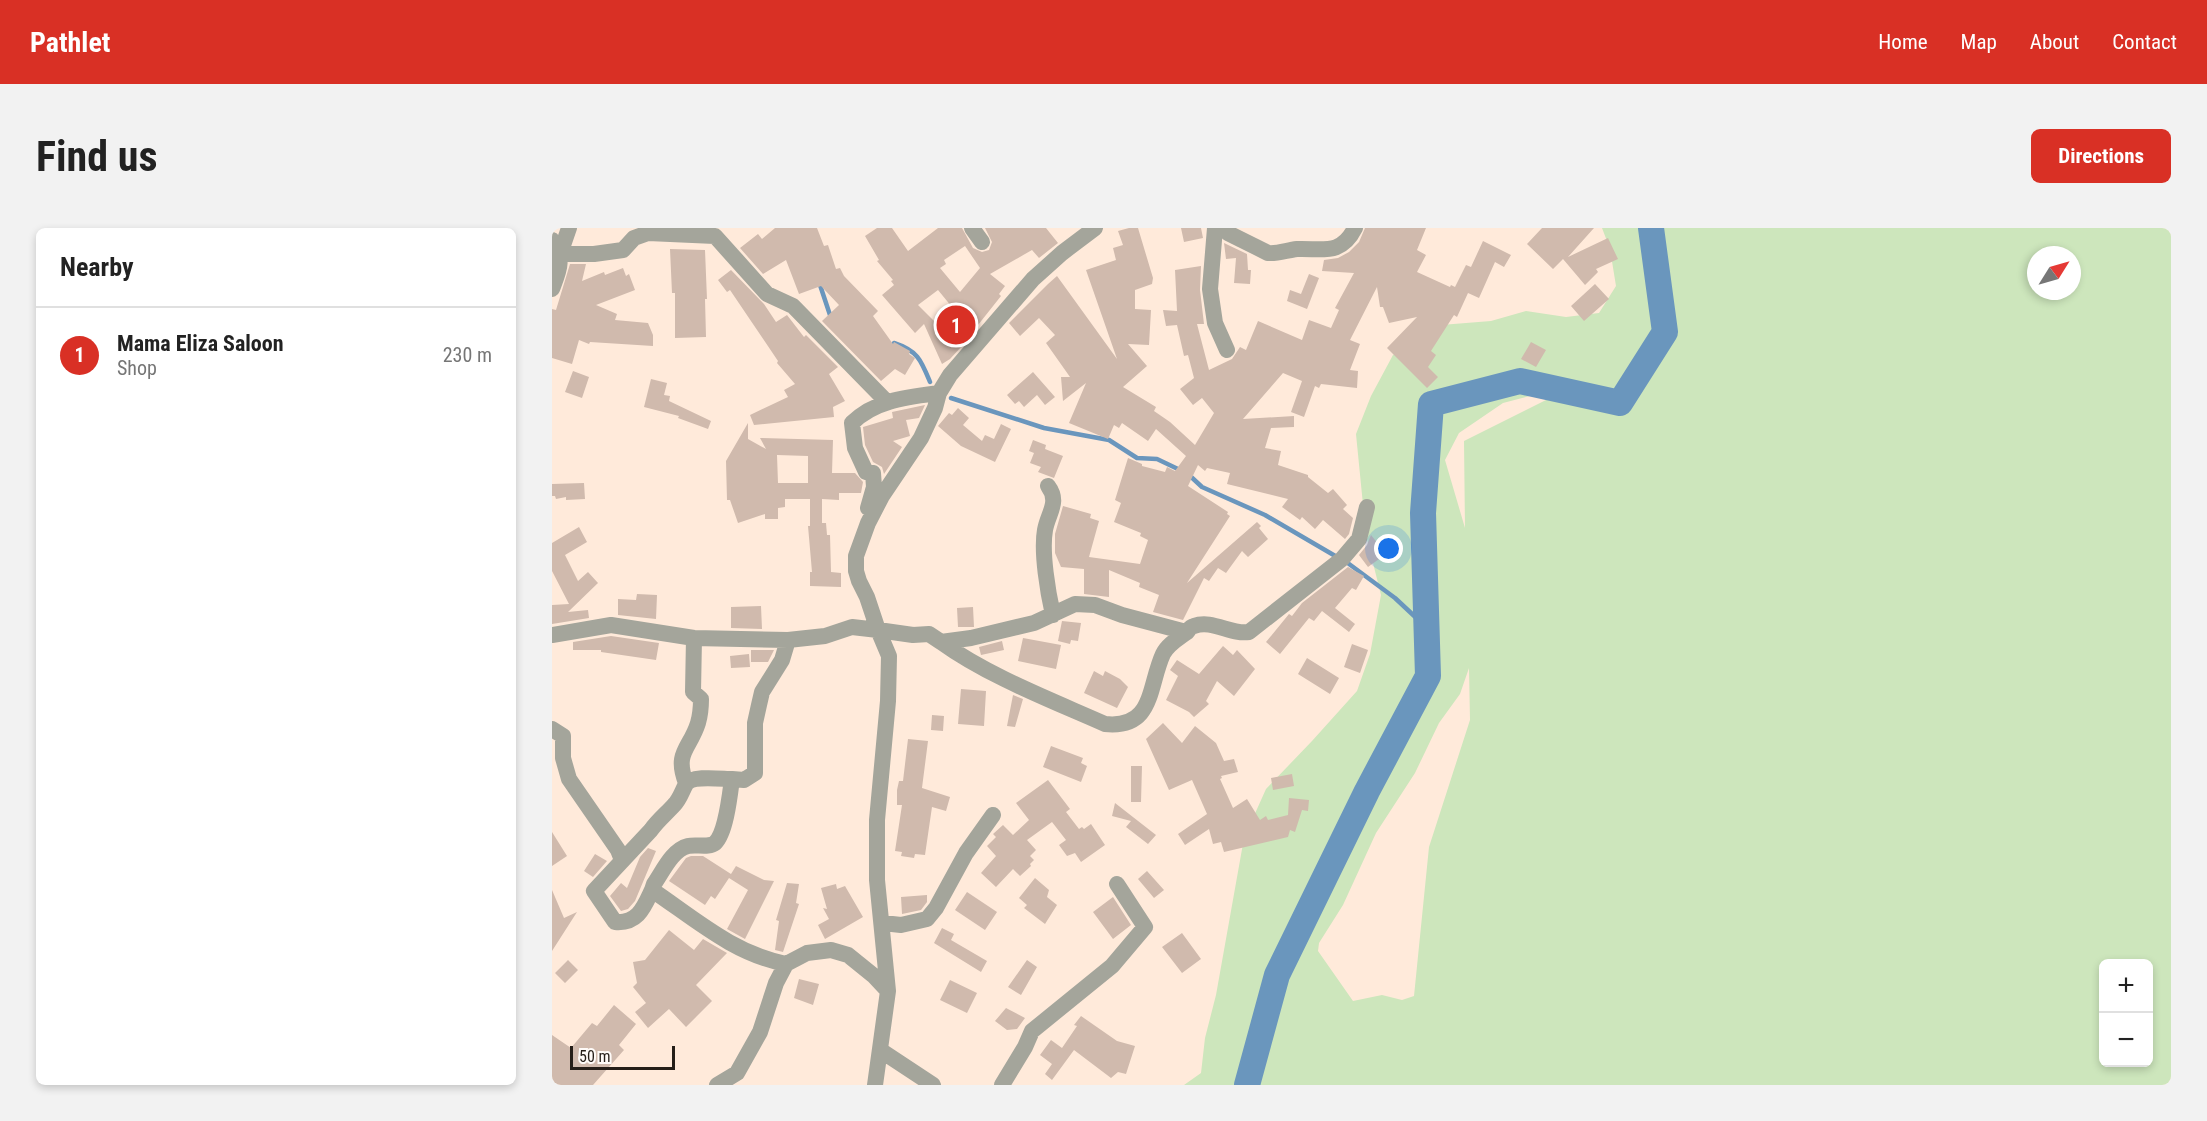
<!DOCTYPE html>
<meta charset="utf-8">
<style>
body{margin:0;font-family:"Roboto Condensed",sans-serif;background:#f2f2f2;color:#222}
.controls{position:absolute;right:18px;bottom:18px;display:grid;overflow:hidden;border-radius:9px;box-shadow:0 3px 9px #0003}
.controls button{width:54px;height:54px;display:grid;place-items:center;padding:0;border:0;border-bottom:2px solid #e0e0e0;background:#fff;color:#222;font:30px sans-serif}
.compass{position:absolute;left:1475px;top:18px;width:54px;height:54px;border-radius:50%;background:#fff;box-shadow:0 3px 9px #0003;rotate:53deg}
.scale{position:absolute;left:18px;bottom:15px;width:105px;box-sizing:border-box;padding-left:6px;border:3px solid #251e18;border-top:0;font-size:16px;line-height:21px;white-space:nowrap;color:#251e18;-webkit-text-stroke:4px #fffbf8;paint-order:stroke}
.you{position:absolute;left:837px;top:321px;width:21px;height:21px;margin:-15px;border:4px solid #fff;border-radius:50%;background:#1a73e8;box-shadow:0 0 0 9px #1a73e833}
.badge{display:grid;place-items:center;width:39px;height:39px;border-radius:50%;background:#d93025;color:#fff;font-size:20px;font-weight:700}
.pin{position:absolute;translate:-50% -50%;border:3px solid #fff;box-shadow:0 2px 6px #0006}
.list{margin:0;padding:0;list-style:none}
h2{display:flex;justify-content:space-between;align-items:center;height:78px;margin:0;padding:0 24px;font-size:26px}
h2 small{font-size:20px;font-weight:400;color:#767676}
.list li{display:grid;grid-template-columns:39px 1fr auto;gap:18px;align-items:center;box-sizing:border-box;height:96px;padding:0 24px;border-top:2px solid #e0e0e0}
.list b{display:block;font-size:22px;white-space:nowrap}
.list p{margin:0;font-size:20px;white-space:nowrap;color:#767676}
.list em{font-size:20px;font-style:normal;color:#767676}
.map{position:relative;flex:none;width:1619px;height:857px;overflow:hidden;border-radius:9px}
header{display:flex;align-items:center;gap:36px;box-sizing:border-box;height:84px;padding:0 30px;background:#d93025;color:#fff}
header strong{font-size:28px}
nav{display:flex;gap:33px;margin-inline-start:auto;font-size:21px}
.intro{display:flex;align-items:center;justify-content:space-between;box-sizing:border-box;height:144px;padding:0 36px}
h1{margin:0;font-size:42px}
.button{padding:15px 27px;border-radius:9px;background:#d93025;color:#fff;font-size:21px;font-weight:700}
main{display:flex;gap:36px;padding:0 36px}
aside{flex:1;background:#fff;border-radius:9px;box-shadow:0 3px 9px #0003}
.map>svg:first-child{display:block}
.green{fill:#cde6bc;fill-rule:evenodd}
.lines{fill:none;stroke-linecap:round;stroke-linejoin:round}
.stream{stroke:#6a96bd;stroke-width:4.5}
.river{stroke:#6a96bd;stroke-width:26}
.building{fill:#d0baad;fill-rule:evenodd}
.minor{stroke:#a4a59b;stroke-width:16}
</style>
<header>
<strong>Pathlet</strong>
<nav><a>Home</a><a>Map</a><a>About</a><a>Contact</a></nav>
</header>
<div class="intro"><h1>Find us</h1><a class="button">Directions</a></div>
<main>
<aside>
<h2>Nearby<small></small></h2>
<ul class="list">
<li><span class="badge">1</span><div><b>Mama Eliza Saloon</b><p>Shop</p></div><em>230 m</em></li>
</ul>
</aside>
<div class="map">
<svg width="1619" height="857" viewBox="0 0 1619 857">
<rect width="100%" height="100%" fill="#ffeada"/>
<path class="green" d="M1050,0H1619V857H632L649,845L653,810L664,767L692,610L714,561L760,513L805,463L818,426L829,367L814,307L804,206L819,168L841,127L889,97L939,93L974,83L1014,89L1047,85L1064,58L1058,21ZM1484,27H1520V63H1484ZM1012,159L1016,161L912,213L913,300L893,232L907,205L951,175ZM917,440L918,492L877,619L862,768L850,772L830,767L801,773L766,723L767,715L791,677L824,605L863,545L887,495L908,466ZM1552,736H1596V834H1552Z"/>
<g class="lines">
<path class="stream" d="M267,54L278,87H280
M342,115C366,123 369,132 378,154
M399,170L492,200L557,212L585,230L605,231L628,242
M636,246L650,259L713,287L785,329
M793,333L843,370L874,399"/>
<path class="river" d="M695,857L725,747L815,563L876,448L871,285L879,176L968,153L1068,175L1113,104L1099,0"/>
</g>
<path class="building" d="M223,0H265L272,18L276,17L284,41L288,40L292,48L326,83L321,88L341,116L342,114L358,123L357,126L363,130L353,147L343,141L329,153L270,93L287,77L269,58L247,66L234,32L211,46L188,20L206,6L210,11Z
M325,0H340L356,23L386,0H410L421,20L430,24L437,22L440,14L433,0H494L506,15L487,30L480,22L438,46L453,58L447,66L449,68L426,97L404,111L410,118L398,131L390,136L372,96L363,105L330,67L342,57L339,53L341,52L325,33L327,32L313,8ZM413,18L428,40L408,64L388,40L394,36L392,32ZM386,62L409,90L392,103L366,77Z
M577,0H586L601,50L600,56L583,62V81L599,82L597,117L576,116L595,138L571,159L604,179L602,183L618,194L643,217L662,185L650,170L641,177L628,161L642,150L636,127L632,128L625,97L614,98L611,82L625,83L623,42L649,38L648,62L652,96H645L657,142L680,131L688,119L694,122L706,93L750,112L757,92L779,100L787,82L783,80L802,45L770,43L772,32L786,30L797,24L807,14L813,0H874L865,22L874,27L865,44L898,59L899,57L903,59L914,37L919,39L931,13L959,27L952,39L943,34L927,70L916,65L905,89L902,87L879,123L884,127L876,139L886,149L875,160L835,120L865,89L837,95L831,79H828L825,59L798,112L808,116L798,142L806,143L805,160L769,156L767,160L763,158L752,189L739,184L750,153L731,145L691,191L742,188V199L719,200L713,220L729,223L726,237L756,247V249L776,265L781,261L795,277L791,281L801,290L797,306L793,311L771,292L763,301L750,289L748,292L730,279L736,271L675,256L678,245L655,240L653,243L646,237L636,258L676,284L675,286L678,288L635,355L705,294L709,298L707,300L716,311L696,329L690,323L674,345L666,340L657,353L652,350L631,392L601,384L607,367L587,359L588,355L557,342V369L532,366V341L509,339L503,325V306L511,278L539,286L538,290L547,293L537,329L588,336L596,312L588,308L589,305L562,294L569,275L563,272L576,230L590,236V238L613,244L615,239L623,243L634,228L604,201L596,213L570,195L567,200L562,197L556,211L517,195L534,155L511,173L509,149H518L494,115L503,107L487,90L468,108L457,95L496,56L505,48L565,131L534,42L564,32L561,20L571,17L566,3Z
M629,0H649L651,10L632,14Z
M990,0H1042L1016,29L1056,10L1066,31L1044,41L1046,44L1033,57L1011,31L1001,41L975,16Z
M672,15L695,26L696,42H699L698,56L682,55L684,30L674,31Z
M118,21L153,22L155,71H153L154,109L123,110V65H120Z
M18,36H34L30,53L52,44L53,47L71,40L74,48L77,46L83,62L44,77L65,86L63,92L96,95L101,107V118L38,114L37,116L27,112L20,136L0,130V81L4,82Z
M179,42L212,76L224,94L235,87L252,109L254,107L286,139L277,146L293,173L281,179L282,189L202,197L198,187L236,169L232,162L243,156L225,135L226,133L178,62L175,64L166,52Z
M757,46L767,50L755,81L735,73L738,62L749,66Z
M1043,56L1057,71L1032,93L1019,78Z
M979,114L994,122L984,139L969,131Z
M21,143L37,149L30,170L13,164Z
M481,144L503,169L493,177L485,167L472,179L467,173L463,176L455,167Z
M99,151L115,155L112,167L118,168L117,173L159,193L156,201L126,190L127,188L92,179Z
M373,177L367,190L354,192L358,208L341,213L350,219L332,246L330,239L321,234L313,217L311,199L341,190L340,184Z
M406,180L417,190L411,197L430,213L433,207L442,211L449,196L459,201L443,234L409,218L386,198L397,185L400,187Z
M196,195V211L214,221L208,210L281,212L280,245H303L311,254L309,265H287V272L270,271V295H274L275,307H278L279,344L289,345V359L258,358V344H260L256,298H258V271H233V279L226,280V291H213V286L186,295L178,272H175L174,233ZM225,227L256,228V255H226Z
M481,212L494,217L493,221L511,228L502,250L486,244L489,239L478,235L482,225L477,223Z
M32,255L33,271L14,272V269L4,271L3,268H0V256Z
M27,299L35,314L13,327L26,353L36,344L46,355L16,384L36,382L37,390L0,396V377L17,376L0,343V315Z
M819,307L834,326L816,339L807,327L815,317Z
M796,339L812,348L804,362L800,360L783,380L803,396L797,404L770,383L762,393L757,390L728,426L714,414L737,386L740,388L750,375Z
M85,366L105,367L104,391L66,387V371L84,372Z
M209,378L210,401L179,400V379Z
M421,379L422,399H406L405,380Z
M510,393L529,395L526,413L519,412L518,416L506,413Z
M59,408L107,415L104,432L49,424V422H21V414Z
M471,410L509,417L504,441L466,433Z
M450,413L452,422L429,427L427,419Z
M800,416L816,422L808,445L792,439Z
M671,418L681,427L685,422L703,441L682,468L665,453L654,473L657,476L642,489L637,484L614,472L626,448L618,442L625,432L647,446Z
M199,422H222L216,434H199Z
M197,426L198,439L179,440L178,428Z
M755,430L787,450L778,466L746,446Z
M542,443L551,448L553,443L568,451L576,459L565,480L532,465Z
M409,461L434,463L432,498L406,496Z
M461,467L471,471L463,499L455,498Z
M380,487L392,488L391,503L379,502Z
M611,495L630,515L643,498L664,515L672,533L682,531L686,544L669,548L670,550L668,551L681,580L695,571L708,592L714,588L716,592L736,587L737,570L757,572L756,583L750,582L743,604L738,602L736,609L672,624L669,614L661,616L657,601L633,617L626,606L655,586L640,552L617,562L594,511Z
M356,511L376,513L370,560L398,569L394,583L380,579L373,627L363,626L362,630L349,628L350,624L343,623L350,577H345V562L347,553H351Z
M499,518L531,530L529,535L535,538L529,554L491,539Z
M579,538H590L589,574H579Z
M740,546L742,558L721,562L719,550Z
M496,552L518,581L514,584L527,601L530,599L532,601L539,596L553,617L529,634L523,625L515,628L507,617L514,612L500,594L475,612L484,622L478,628L482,632L478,636L479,638L468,648L461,641L444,659L429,645L444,628L435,618L444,609L441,606L451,597L461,607L477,592L464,575Z
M563,575L604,607L596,616L574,599L579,593L560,588Z
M0,604L15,628L0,638Z
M96,620L104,623L83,673L76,681L69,683L58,668L69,655L75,660L88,629Z
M43,626L55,633L41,649L32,643Z
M139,628H151L179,646L184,638L212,652L222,653L193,711L175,701L196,662L177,650L163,671L159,668L153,677L117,653L134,630Z
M595,643L612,662L602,670L586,651Z
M483,650L497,662L495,669L505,677L493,696L472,680L475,677L467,670Z
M235,655L247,656L244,675L247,676L231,724L223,722L227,693L224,692Z
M284,656L285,661L293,658L311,689L273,711L266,697L277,691L271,680L275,681L269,660Z
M0,662L12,690L25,684L0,723Z
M415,664L445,684L433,702L403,682Z
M375,667V674L369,682L350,686L349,669Z
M561,669L579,697L561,711L541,684Z
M390,700L402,706L399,712L435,733L429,744L382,715Z
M117,702L142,722L151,711L175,725L144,757L160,773L134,799L117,781L96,800L83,784L94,775L81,759L85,755L81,734L93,732Z
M630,705L649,731L630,745L610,719Z
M16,732L26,742L13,755L3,745Z
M475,732L485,739L469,767L456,759Z
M247,751L267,756L261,777L242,770Z
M398,752L425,765L415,785L388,772Z
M62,777L84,796L67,817L72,822L41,857H0V807L19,820L40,795L45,798Z
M454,780L473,790L465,801L455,802L443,793Z
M529,788L565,813L583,818L574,846L566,844L559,850L522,822L500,852L493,846L500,836L488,827L499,812L510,820L525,798L522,797Z"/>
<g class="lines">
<path class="minor" d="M17,0L8,26H42L71,22L82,10L96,5L163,8L215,66L241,78L335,174
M420,0L430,14
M543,0L510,25L481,51L398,147L387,165L383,180L369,210L330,268L316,295L304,328V343L307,353L315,369L326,402L361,407L377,406L389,414L419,410L482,395L523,376L543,377L570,387L634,404
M663,0L658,61L663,95L675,122
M672,0L676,5L716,25C726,26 735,22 745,21C771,20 789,28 803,0
M0,12C12,33 8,40 0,61
M496,258C508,274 496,285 493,302C489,324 496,365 501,387
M316,280L322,259L321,245L314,244L303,220L300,195C323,172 356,169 387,165
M0,407L59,397L142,410L236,412L273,408L300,399L326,402L337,428L336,473L325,592V652L336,763L323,857
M389,414C436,448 499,472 553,496C602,501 596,459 611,426C616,416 627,410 635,404C638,401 637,399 642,398C660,391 679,407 697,404L790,331L807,311L815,279
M0,501L11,508V530L17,551L66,622L70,632
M180,551C170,551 140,547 134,556C130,563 128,571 122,577C114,586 106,592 99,602L42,663L63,694C86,696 92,679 100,662C143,691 182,726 234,736
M134,555C122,524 138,521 146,495C148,488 149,479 149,471L141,464L142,410
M100,662L102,656C111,643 120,622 136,618C144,616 157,620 163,615C174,605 178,566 180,551L192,552L203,545V495L207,477L210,464L230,432L236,412
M331,695L349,697L375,691L384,680L414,625L441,587
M328,822L381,857
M165,857L185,845L208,804L224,755L234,736L255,725L279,722L296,727L322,748L336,763
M450,857L473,819L480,803L560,738L593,699L565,656"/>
</g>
</svg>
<div class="controls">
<button>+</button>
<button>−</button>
</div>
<svg class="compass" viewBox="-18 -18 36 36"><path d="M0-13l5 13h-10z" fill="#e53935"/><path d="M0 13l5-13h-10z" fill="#767676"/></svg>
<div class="scale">50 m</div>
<div class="you"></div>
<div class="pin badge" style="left:404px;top:97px">1</div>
</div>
</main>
